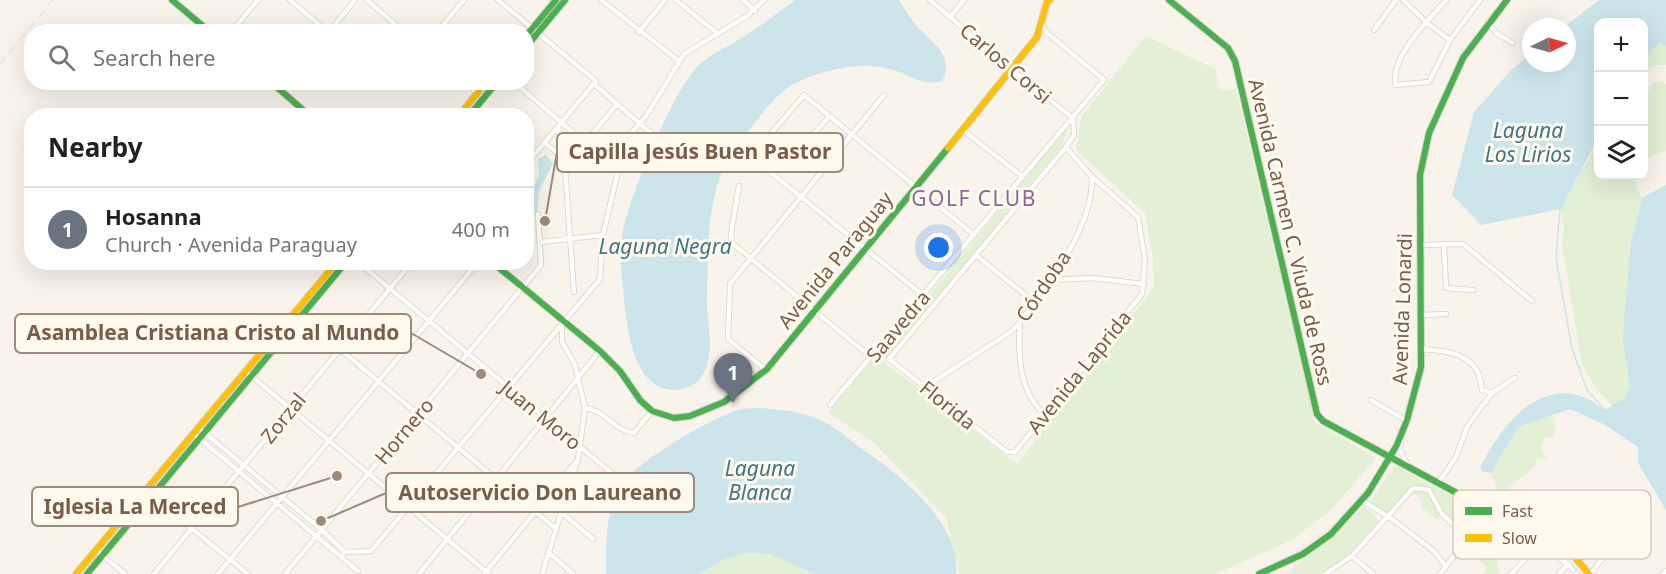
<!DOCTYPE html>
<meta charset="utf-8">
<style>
body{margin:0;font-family:"Noto Sans",sans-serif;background:#f2f2f2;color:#222}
.controls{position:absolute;right:18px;top:18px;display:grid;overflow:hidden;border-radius:12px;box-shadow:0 6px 24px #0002}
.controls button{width:54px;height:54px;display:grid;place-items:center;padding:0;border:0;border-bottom:2px solid #e0e0e0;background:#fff;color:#222;font:30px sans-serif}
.compass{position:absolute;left:1522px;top:18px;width:54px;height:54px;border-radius:50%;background:#fff;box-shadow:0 6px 24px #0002;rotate:85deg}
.you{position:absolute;left:939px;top:248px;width:21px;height:21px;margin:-15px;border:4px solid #fff;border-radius:50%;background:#1a73e8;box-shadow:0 0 0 9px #1a73e833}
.badge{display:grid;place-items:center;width:39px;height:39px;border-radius:50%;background:#1a73e8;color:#fff;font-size:20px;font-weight:700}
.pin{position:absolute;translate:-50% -50px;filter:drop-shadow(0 2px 3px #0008)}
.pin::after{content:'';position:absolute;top:32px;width:21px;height:18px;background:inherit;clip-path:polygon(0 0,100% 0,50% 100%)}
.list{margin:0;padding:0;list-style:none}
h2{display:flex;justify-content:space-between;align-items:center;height:78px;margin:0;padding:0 24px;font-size:26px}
h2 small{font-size:20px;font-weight:400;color:#767676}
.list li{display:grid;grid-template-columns:39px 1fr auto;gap:18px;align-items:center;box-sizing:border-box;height:84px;padding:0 24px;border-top:2px solid #e0e0e0}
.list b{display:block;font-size:22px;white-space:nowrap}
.list p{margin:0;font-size:20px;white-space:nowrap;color:#767676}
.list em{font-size:20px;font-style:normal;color:#767676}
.icon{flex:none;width:33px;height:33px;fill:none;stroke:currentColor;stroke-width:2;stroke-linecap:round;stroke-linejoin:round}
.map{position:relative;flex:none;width:1666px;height:574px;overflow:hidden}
.search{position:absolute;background:#fff;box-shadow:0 6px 24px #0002;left:24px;top:24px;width:510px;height:66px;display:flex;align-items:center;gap:15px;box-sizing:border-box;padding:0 21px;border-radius:24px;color:#767676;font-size:22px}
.panel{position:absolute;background:#fff;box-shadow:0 6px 24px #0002;left:24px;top:108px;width:510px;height:162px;border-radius:24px}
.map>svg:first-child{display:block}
.green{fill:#e3f0d5}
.water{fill:#cce5ea}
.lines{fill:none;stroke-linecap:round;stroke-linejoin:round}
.stream{stroke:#cce5ea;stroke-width:1.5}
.street-casing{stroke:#d7d1ca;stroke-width:6}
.fast-casing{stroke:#d8d1c9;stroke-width:8}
.slow-casing{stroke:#d8d1c9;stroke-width:8}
.street{stroke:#fefdfc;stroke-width:4.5}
.fast{stroke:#4caf50;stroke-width:6}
.slow{stroke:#ffc107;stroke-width:6}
.rail{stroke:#e5e2e5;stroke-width:1.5;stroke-dasharray:9 6;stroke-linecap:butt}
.labels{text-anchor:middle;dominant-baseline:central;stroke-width:6;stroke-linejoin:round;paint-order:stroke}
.street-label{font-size:20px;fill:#795d49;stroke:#fff9ee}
.water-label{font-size:21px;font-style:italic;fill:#3e7687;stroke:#fff9ee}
.neighbourhood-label{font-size:21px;letter-spacing:1.5px;fill:#8d649c;stroke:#fff9ee}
.key{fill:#fff9ee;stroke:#d7cabc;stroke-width:1.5}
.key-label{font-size:16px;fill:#795d49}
.leader{fill:none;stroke:#9e8a79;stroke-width:2}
.callout-dot{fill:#9e8a79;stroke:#fff9ee;stroke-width:2}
.callout{fill:#fff9ee;stroke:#9e8a79;stroke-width:2}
.callout-label{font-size:21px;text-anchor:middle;font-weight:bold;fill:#795d49}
</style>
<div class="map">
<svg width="1666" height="574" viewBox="0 0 1666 574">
<rect width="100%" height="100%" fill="#f8f4ec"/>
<path class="green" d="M1146,36L1215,69L1220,91L1236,89L1315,422L1376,458L1332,509L1290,541L1215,574H960L946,517L872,441L828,413L876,356L1017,464L1154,287L1153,260L1145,213L1076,150L1081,117Z
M1659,43L1666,46V65H1655L1645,69L1644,74V59Z
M1660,81L1666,84V151L1647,157L1644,155V95L1648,93L1652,83Z
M1068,127L1062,146L888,358L881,353Z
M1598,143V176L1632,177L1642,198L1631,243L1630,386L1625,398L1613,407L1596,388L1582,364L1562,244L1564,229L1560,209Z
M1553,415L1556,429L1553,437H1545L1541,448L1547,458L1537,459L1534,467L1500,494L1491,473L1518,427Z
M1395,465L1463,502L1452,517L1455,520L1453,523L1442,513L1437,520L1420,506L1422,502L1414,493L1385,516L1369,503Z
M1364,506L1380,521L1349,554L1320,574H1286L1338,531Z
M1492,542L1505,553L1497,562L1499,574H1483L1487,568L1478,559Z
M745,553L770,554L815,574H699L722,560Z"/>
<path class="water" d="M795,0H899C904,8 909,16 915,24C930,42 956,54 942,81C922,87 909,74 890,69C860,61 821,70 794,84C779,92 768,106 758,119C742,138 725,162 717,186C707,220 708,261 707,295C706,317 714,344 707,365C702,381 691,390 675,390C634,390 627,330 624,299C623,281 619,263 621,244C623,209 674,87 700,64C711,54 725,48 738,40C758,28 777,14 795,0Z
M1599,0H1666V46L1659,43L1644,59V22H1598V138L1561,209L1481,225L1452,195L1474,112L1511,70L1531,54V63H1567V27H1564Z
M546,155L553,163L539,191L537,211L530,219L531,243L535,248L529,254L527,247V199L539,176L538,159Z
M1666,185V510L1638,463V447L1605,425L1570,409L1518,427L1491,473L1484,472L1480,468C1498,432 1533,381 1581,396C1589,398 1597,405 1605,410L1625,398L1630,386L1623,341L1624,319L1631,243L1642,198Z
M761,408C782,410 803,412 823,421C835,427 846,437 857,445C895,472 962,521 956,574H815L770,554L746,553L722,560L699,574H606C606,544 605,516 619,488C630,465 717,414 742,409C748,408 755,408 761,408Z"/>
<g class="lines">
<path class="stream" d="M1560,209L1556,258L1572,349L1587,390L1605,410
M1492,524L1558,557
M1568,562L1581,574"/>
<defs>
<path id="street" d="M290,0L328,32
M367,0L404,32
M498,0L596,81L526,165
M601,0L679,61
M676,0L718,34
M743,0L755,11
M930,0L1012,70L1073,118L1074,135L1066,147L889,359L1007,452H1015L1142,294L1145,260L1138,217L1092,177L1066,147
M1403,0L1427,23L1450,40
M1446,0C1429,20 1389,57 1396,85L1429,82L1450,40L1480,0
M951,16L964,0
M1488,22L1496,33L1513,43
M1374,30L1396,0
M231,32L258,0
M329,32L355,0
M437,32L464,0
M639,32L665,0
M465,82L477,93
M594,84L652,134
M282,92L289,82
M558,127L565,168L574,292
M963,130L1023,177
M544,142L562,157
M586,142L617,104
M744,151L924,296
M751,157L804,95L974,235
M608,160L646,116L684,54L747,16L764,0
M789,161L829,117
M739,186L731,233L732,243L872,358
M541,242L603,235
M1444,244L1446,288L1473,290
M1421,245L1463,244L1532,301
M977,256L1034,302
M358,262L614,475
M1051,280L1093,278L1144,284
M1421,315L1446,314
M300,316L556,529
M1020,322C1018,356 1018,390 1045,415
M1420,349C1439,350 1467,352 1477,371C1480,376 1481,384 1482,390L1492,393
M766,370L728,339L730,284L884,95
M249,374L489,574
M925,387L1012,331L1020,322C1049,282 1093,229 1092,177
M1371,400L1407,421
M830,405L1104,80L1046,32L1042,23
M585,408C604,409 614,431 634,433L651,412
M199,428L322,530L345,552
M194,434L358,571
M1401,439L1400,449L1408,466
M1439,482L1456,457L1467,427L1479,410L1492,393L1515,378
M150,495L248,574
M1361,500L1392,519L1435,552L1446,567
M561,512L593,539
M96,550L125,574
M548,552L573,574
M342,556L345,552L371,551L600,279L603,235L618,171L514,82
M1352,556L1373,574
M1560,559L1568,564
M485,573L577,461
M154,574L412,262
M218,574L478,262
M285,574L541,265L538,214
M419,574L599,352
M542,574L578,459L585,408L575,365L562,342V325
M1325,574L1352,556L1413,488L1429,490L1442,514L1455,526
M1440,574L1489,509
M1511,574L1534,550L1519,540
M1559,574L1568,564L1573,570
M1590,574L1645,507L1629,497
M1663,574L1666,571"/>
<path id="fast" d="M172,0L210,32
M1169,0L1228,48L1235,61L1317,414L1323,421L1468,499
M526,36L556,0
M526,47L565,0
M271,82L310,116
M469,116L497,82
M492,262L600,351L620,371L640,400L652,411L674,418L690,416L724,402L767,369L948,148
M87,574L346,262
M1259,574L1303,554L1331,534L1368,493L1397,445L1407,420L1421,367L1420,175L1429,133L1463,58L1507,0"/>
<path id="slow" d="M459,116L486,82
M948,148L1037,37L1047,2L1050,0
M1468,499L1573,555L1589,574
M76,574L337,262"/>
</defs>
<use href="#street" class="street-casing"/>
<use href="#fast" class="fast-casing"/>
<use href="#slow" class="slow-casing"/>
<use href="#street" class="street"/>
<use href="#fast" class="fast"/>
<use href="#slow" class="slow"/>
<path class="rail" d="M0,64L53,0"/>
</g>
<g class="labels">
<g class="street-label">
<text transform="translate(1006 63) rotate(40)">Carlos Corsi</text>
<text transform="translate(1291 232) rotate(77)">Avenida Carmen C. Viuda de Ross</text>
<text transform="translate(835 260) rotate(-51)">Avenida Paraguay</text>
<text transform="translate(1043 286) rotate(-56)">Córdoba</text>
<text transform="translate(1402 309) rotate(-88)">Avenida Lonardi</text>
<text transform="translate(898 326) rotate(-50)">Saavedra</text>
<text transform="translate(1079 372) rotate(-51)">Avenida Laprida</text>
<text transform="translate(948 405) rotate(39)">Florida</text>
<text transform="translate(541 415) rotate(39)">Juan Moro</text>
<text transform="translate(283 418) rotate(-51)">Zorzal</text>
<text transform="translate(404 431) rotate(-50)">Hornero</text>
</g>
<g class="water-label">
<text x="1528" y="130">Laguna<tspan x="1528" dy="24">Los Lirios</tspan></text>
<text x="665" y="246">Laguna Negra</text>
<text x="760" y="468">Laguna<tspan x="760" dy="24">Blanca</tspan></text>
</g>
<g class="neighbourhood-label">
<text x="974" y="198">GOLF CLUB</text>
</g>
</g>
<rect x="1453" y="490" width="198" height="69" rx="9" class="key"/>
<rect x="1465" y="507" width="27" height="8" fill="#4caf50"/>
<rect x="1465" y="534" width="27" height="8" fill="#ffc107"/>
<g class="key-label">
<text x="1502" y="517">Fast</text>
<text x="1502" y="544">Slow</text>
</g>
<path class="leader" d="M545 221L557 152M481 374L411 333M321 521L386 493M337 476L238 507"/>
<g class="callout-dot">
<circle cx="545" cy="221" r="6"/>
<circle cx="481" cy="374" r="6"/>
<circle cx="321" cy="521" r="6"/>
<circle cx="337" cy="476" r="6"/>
</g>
<g class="callout">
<rect x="557" y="133" width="286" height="39" rx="6"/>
<rect x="15" y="314" width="396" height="39" rx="6"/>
<rect x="386" y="473" width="308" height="39" rx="6"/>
<rect x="32" y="487" width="206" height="39" rx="6"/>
</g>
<g class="callout-label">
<text x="700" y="159">Capilla Jesús Buen Pastor</text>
<text x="213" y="340">Asamblea Cristiana Cristo al Mundo</text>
<text x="540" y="500">Autoservicio Don Laureano</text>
<text x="135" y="514">Iglesia La Merced</text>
</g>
</svg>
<div class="controls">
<button>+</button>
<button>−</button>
<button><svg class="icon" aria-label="layers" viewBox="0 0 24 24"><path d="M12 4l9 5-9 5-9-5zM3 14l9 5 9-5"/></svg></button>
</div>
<svg class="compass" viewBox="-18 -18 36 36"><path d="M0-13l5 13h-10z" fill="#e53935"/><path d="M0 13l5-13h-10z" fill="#767676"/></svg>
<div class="you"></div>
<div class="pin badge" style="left:733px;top:403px;background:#6b7280">1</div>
<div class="search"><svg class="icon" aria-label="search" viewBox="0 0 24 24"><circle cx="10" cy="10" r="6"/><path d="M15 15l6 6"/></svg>Search here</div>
<section class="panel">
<h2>Nearby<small></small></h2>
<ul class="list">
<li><span class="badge" style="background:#6b7280">1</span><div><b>Hosanna</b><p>Church · Avenida Paraguay</p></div><em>400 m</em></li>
</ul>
</section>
</div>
